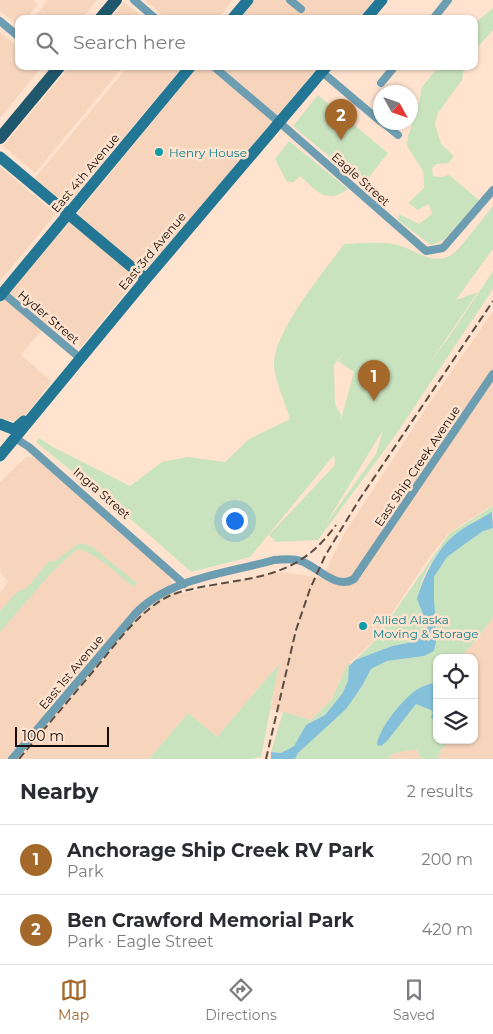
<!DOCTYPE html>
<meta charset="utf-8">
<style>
body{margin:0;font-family:Montserrat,sans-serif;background:#f7f7f7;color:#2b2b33}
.controls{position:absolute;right:15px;bottom:15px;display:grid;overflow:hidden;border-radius:10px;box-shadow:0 1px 4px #0004}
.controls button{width:45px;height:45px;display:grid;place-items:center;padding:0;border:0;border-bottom:1px solid #e1e1e2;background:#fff;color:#2b2b33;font:25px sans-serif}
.compass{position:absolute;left:373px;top:85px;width:45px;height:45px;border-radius:50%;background:#fff;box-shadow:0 1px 4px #0004;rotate:130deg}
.scale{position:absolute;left:15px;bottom:12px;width:94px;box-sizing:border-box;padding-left:5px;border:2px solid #150c06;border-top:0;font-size:14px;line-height:18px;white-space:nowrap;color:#150c06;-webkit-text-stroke:4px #ffe3cf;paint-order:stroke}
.you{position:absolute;left:234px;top:520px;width:18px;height:18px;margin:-12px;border:4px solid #fff;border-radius:50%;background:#1a73e8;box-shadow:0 0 0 8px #1a73e833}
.badge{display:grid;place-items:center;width:32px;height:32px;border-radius:50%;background:#a4682a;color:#fff;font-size:16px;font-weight:700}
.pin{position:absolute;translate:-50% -41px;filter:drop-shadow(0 1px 2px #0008)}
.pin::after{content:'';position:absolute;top:26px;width:18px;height:15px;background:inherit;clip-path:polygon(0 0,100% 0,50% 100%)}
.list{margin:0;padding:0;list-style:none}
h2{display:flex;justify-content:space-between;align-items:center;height:65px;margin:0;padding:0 20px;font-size:21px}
h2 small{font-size:16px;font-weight:400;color:#7c7c81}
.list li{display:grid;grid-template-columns:32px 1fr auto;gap:15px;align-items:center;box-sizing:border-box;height:70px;padding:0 20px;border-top:1px solid #e1e1e2}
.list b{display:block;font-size:19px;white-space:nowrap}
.list p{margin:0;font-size:16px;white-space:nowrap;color:#7c7c81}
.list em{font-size:16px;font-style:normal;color:#7c7c81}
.icon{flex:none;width:28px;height:28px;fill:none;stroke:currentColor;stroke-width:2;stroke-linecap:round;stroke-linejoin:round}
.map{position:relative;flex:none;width:493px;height:759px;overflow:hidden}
.search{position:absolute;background:#fff;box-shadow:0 1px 4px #0004;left:15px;right:15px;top:15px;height:55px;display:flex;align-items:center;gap:12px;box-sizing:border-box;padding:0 18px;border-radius:10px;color:#7c7c81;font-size:19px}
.sheet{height:205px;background:#fff}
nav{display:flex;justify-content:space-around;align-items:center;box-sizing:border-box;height:70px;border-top:1px solid #e1e1e2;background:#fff;font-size:14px;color:#7c7c81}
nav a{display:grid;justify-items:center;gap:2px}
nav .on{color:#a4682a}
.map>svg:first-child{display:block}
.built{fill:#f6d5bc}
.green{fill:#cae3bf;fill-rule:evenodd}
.water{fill:#84c0da}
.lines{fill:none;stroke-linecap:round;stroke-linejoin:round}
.street{stroke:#6d9db1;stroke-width:8}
.secondary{stroke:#237794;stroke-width:11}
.primary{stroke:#1f586d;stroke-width:12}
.rail{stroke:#5a4c42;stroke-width:2;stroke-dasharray:8 4;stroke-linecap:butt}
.culture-dot{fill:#0f9aa8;stroke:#ffe3cf;stroke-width:2}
.labels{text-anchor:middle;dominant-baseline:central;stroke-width:5;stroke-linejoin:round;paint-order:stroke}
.culture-label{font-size:12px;fill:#0d838f;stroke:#ffe3cf;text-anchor:start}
.street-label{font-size:12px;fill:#150c06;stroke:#ffe3cf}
</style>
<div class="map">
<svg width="493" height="759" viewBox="0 0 493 759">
<rect width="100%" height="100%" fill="#ffe3cf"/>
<path class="built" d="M0,0H33L38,4L26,19H19V26L0,11Z
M48,0H97L82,19H33Z
M145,0H233L218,19H167Z
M254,0H374L359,19H238Z
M124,2L145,19H110Z
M0,32L19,48V66L42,67L0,118Z
M70,66H124L35,173L3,146Z
M128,66H183L67,205L34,179Z
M198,66H209L273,121L145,271L77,214Z
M219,66H319L278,116Z
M0,167L55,213V215L0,281Z
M69,222L138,277L81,347L49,321L21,355L51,381L28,413L13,421L4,419L0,416V304Z
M493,311V505L449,533L430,556L372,643L347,665L332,699L311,720L271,709L278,665L217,737L188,713L149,759H0V592L8,582L0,572V482L27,456L35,458L166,573L179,594L280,572L322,578L344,534L425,410Z
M493,618V759H438L441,750L451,740H474V658H461Z
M416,749L422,759H389L392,754Z"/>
<path class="green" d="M493,8V30L474,51V24Z
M439,66H464L462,80L438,113L435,124L441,144L454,156L449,163L437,164L432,168L433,176L441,177L449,175L479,200L444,240L431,245L398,220L399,214L419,224L432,214L429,204L418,210L408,203L424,188L423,171L407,146L408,136L418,107L422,87Z
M318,95L388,153L363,185L293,126Z
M289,141L348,189C326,205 317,191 300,176L294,182H287L275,159Z
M493,206V249L456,300L478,292L431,361L449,337L493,271V289L395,436L318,540L276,542L269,535L335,465L334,455L250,557L191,572L147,533L36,442L39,438L53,447L130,486L162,462L187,457L225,462L249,439L290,419C286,405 275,380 274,367C271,334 324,272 344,244C360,243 377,242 393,244C414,247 430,267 451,255C459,251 485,215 493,206ZM343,353L338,361L354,372L340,423L341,415L335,404L334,365ZM383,430L376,454L325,525Z
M493,506V513C464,521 427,558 420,588C417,602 425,616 427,629L413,642L392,646L355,660L372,644L449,534Z
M493,528V618L461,658H437V740H451L441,750L438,759H422L416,749L392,754L389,759H295L298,753L362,686L371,669L387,661L424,656L434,600V577L447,557L483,531Z
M79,543L91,546L137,583L134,587C119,576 94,551 77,549L53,571L0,632V611L17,592L27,588L48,562L55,561Z
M350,662L348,681L342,694L325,715L306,725L294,746L281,753L271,752L283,712L311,720L332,699L347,665Z
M279,664L261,757L252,759H149L188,713L217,737Z"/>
<path class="water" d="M492,512L493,528L483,531L447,557L434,577V600L437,637L434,651L424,656L387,661L371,669L362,686L346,709L298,753L295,759H271V752L281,753L294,746L306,725L325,715L342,694L348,681L349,666L355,660L392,646L413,642L427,629L426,622L417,599C424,574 439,545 461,530C471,523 482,518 492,512Z
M437,682V723L431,717L433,712L431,710L416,704L387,741L381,746L377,745C378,729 405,696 418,689C424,685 431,684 437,682Z"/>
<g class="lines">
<path class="street" d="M134,0L156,19
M290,0L301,9
M433,19L448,0
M0,21L19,37
M213,66L279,122L426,251L443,248L493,190
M322,72L380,121
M381,83L395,66
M382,122L398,135
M3,293L80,358
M15,438L29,447L184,584
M12,759L135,614C168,578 229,573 274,560C283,559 293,558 301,561C318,567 336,590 354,579L493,374"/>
<path class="secondary" d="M232,19L248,0
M366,19L382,0
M0,157L146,279
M0,296L191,66
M0,424L13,429L16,428L24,421
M0,456L146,279L327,66"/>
<path class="primary" d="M100,19L116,0
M0,138L60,66"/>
<path class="rail" d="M19,759C44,729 70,699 95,669C115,645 134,618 160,601C174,592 191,589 207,586C263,576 300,575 336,525
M266,759L296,630L310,589L325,556L359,500L493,301"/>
</g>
<g class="culture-dot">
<circle cx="159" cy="152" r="5"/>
<circle cx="363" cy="626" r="5"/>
</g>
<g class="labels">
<g class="culture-label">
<text x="169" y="152">Henry House</text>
<text x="373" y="619">Allied Alaska<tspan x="373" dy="14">Moving &amp; Storage</tspan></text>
</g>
<g class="street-label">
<text transform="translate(85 173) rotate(-50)">East 4th Avenue</text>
<text transform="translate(361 179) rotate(42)">Eagle Street</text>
<text transform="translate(152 251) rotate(-50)">East 3rd Avenue</text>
<text transform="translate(49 317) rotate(40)">Hyder Street</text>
<text transform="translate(417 466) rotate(-56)">East Ship Creek Avenue</text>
<text transform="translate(102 493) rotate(41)">Ingra Street</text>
<text transform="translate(71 672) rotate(-50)">East 1st Avenue</text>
</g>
</g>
</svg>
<div class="controls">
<button><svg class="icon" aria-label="locate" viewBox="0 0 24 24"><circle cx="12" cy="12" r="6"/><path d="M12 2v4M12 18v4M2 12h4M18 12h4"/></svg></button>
<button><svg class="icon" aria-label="layers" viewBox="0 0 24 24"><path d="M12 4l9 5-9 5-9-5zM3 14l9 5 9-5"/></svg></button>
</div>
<svg class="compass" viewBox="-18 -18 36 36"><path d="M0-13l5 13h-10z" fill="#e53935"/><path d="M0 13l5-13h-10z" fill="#7c7c81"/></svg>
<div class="scale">100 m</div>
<div class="you"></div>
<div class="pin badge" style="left:374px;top:401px">1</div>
<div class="pin badge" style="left:341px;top:140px">2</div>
<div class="search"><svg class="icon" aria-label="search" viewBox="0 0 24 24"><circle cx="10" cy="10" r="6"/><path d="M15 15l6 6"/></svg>Search here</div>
</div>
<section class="sheet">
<h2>Nearby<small>2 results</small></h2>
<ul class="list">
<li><span class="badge">1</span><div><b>Anchorage Ship Creek RV Park</b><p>Park</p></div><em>200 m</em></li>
<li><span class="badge">2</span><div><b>Ben Crawford Memorial Park</b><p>Park · Eagle Street</p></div><em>420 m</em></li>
</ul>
</section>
<nav>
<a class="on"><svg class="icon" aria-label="map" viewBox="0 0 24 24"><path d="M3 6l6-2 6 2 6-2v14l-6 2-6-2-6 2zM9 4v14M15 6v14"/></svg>Map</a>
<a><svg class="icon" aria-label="directions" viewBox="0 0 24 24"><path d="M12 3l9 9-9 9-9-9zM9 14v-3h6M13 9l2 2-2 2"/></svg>Directions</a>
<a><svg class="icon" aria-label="saved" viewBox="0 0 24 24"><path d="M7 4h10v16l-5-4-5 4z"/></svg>Saved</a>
</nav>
